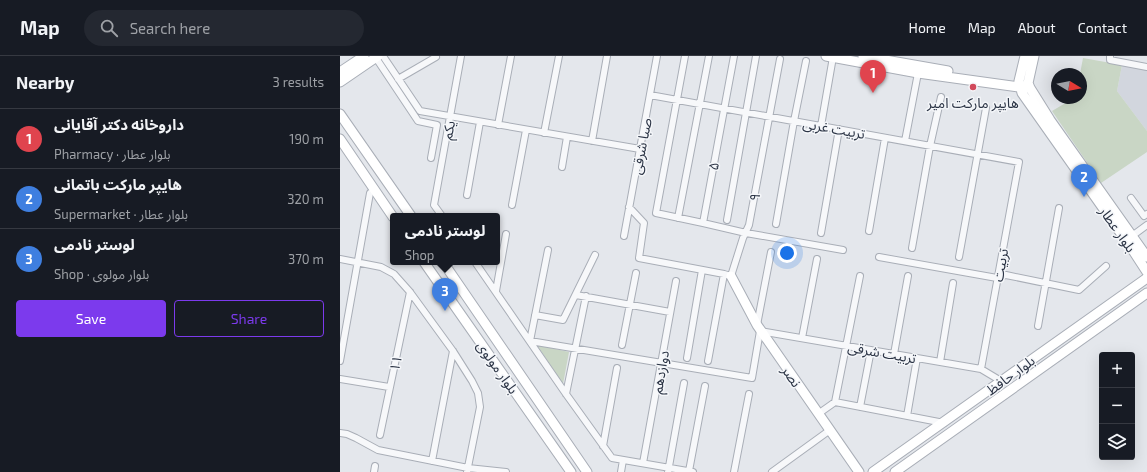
<!DOCTYPE html>
<meta charset="utf-8">
<style>
body{margin:0;font-family:"Exo 2","Noto Sans Arabic",sans-serif;background:#242831;color:#f1f3f6}
.controls{position:absolute;right:12px;bottom:12px;display:grid;overflow:hidden;border-radius:4px;box-shadow:0 4px 16px #0002}
.controls button{width:36px;height:36px;display:grid;place-items:center;padding:0;border:0;border-bottom:1px solid #363941;background:#171b24;color:#f1f3f6;font:20px sans-serif}
.compass{position:absolute;left:711px;top:12px;width:36px;height:36px;border-radius:50%;background:#171b24;box-shadow:0 4px 16px #0002;rotate:100deg}
.you{position:absolute;left:447px;top:197px;width:14px;height:14px;margin:-10px;border:3px solid #fff;border-radius:50%;background:#1a73e8;box-shadow:0 0 0 6px #1a73e833}
.badge{display:grid;place-items:center;width:26px;height:26px;border-radius:50%;background:#7c3aed;color:#fff;font-size:13px;font-weight:700}
.pin{position:absolute;translate:-50% -33px;filter:drop-shadow(0 1px 2px #0008)}
.pin::after{content:'';position:absolute;top:21px;width:14px;height:12px;background:inherit;clip-path:polygon(0 0,100% 0,50% 100%)}
.popup{position:absolute;left:50px;top:157px;width:110px;height:52px;box-sizing:border-box;display:grid;place-content:center;border-radius:4px;background:#171b24;filter:drop-shadow(0 1px 3px #0005);font-size:13px;white-space:nowrap;color:#9ea1a6}
.popup b{font-size:15px;color:#f1f3f6}
.popup::after{content:'';position:absolute;left:50%;top:100%;margin-left:-8px;border:8px solid transparent;border-top-color:#171b24}
.list{margin:0;padding:0;list-style:none}
h2{display:flex;justify-content:space-between;align-items:center;height:52px;margin:0;padding:0 16px;font-size:17px}
h2 small{font-size:13px;font-weight:400;color:#9ea1a6}
.list li{display:grid;grid-template-columns:26px 1fr auto;gap:12px;align-items:center;box-sizing:border-box;height:60px;padding:0 16px;border-top:1px solid #363941}
.list b{display:block;font-size:15px;white-space:nowrap}
.list p{margin:0;font-size:13px;white-space:nowrap;color:#9ea1a6}
.list em{font-size:13px;font-style:normal;color:#9ea1a6}
.actions{display:flex;gap:8px;padding:12px 16px}
.actions a{flex:1;padding:9px 0;border:1px solid #7c3aed;border-radius:4px;text-align:center;font-size:14px;color:#7c3aed}
.actions .main{background:#7c3aed;color:#fff}
.icon{flex:none;width:22px;height:22px;fill:none;stroke:currentColor;stroke-width:2;stroke-linecap:round;stroke-linejoin:round}
.map{position:relative;flex:none;width:807px;height:416px;overflow:hidden}
header{display:flex;align-items:center;gap:24px;box-sizing:border-box;height:56px;padding:0 20px;background:#171b24;border-bottom:1px solid #363941}
header strong{font-size:19px}
nav{display:flex;gap:22px;margin-inline-start:auto;font-size:14px}
.search{width:280px;height:36px;background:#242831;display:flex;align-items:center;gap:10px;box-sizing:border-box;padding:0 14px;border-radius:22px;color:#9ea1a6;font-size:15px}
main{display:flex}
aside{flex:1;background:#171b24}
.map>svg:first-child{display:block}
.built{fill:#d2d6de}
.green{fill:#c9d6c5}
.lines{fill:none;stroke-linecap:round;stroke-linejoin:round}
.street-casing{stroke:#a9aeb7;stroke-width:8}
.secondary-casing{stroke:#a9aeb7;stroke-width:11}
.street{stroke:#f7f8fa;stroke-width:6}
.secondary{stroke:#fff;stroke-width:9}
.poi-dot{fill:#d1495b;stroke:#f4f6f9;stroke-width:1.5}
.labels{text-anchor:middle;dominant-baseline:central;stroke-width:3;stroke-linejoin:round;paint-order:stroke}
.poi-label{font-size:14px;fill:#2b3445;stroke:#f4f6f9}
.street-label{font-size:14px;fill:#2b3445;stroke:#f4f6f9}
</style>
<header>
<strong>Map</strong>
<div class="search"><svg class="icon" aria-label="search" viewBox="0 0 24 24"><circle cx="10" cy="10" r="6"/><path d="M15 15l6 6"/></svg>Search here</div>
<nav><a>Home</a><a>Map</a><a>About</a><a>Contact</a></nav>
</header>
<main>
<aside>
<h2>Nearby<small>3 results</small></h2>
<ul class="list">
<li><span class="badge" style="background:#e0444e">1</span><div><b>داروخانه دکتر آقایانی</b><p>Pharmacy · بلوار عطار</p></div><em>190 m</em></li>
<li><span class="badge" style="background:#3f7fe0">2</span><div><b>هایپر مارکت باتمانی</b><p>Supermarket · بلوار عطار</p></div><em>320 m</em></li>
<li><span class="badge" style="background:#3f7fe0">3</span><div><b>لوستر نادمی</b><p>Shop · بلوار مولوی</p></div><em>370 m</em></li>
</ul>
<div class="actions"><a class="main">Save</a><a>Share</a></div>
</aside>
<div class="map">
<svg width="807" height="416" viewBox="0 0 807 416">
<rect width="100%" height="100%" fill="#e4e7ec"/>
<path class="built" d="M782,9L807,14V75L777,35Z"/>
<path class="green" d="M743,2L782,9L777,35L807,75V96L761,127L712,55L734,42H741V18H740Z
M197,289L229,296L223,328Z"/>
<g class="lines">
<defs>
<path id="street" d="M43,0L80,55L300,93
M345,0L316,157L363,167L406,177L503,194
M770,0V4L807,11
M36,2L78,65L97,69L91,102
M58,23L96,1
M310,39L679,106L641,313
M158,69L171,0
M481,70L493,1
M204,77L219,0
M252,85L267,0
M565,85L578,17
M222,111L227,81
M127,139L140,66
M791,142L804,160L807,158
M172,149L186,74
M289,151L304,167L299,202L384,218L391,220L403,182L409,169L440,3
M102,160L94,149L121,0
M338,162L369,0
M387,164L416,0
M363,167L394,0
M436,168L454,65L466,5
M529,175L545,82
M481,177L499,73
M284,180L317,0
M792,180L807,169
M572,192L590,90L601,41
M208,194L190,285L412,322L420,275L641,313L661,325
M539,201L657,222L666,219L739,234L766,210
M619,201L646,52
M0,203L41,211L54,218L70,236L113,295L132,325L138,337L140,351L127,416
M135,206L226,338L272,402L353,416
M156,235L166,178
M236,239L330,256
M195,259L223,264L255,199
M417,269L431,196
M698,270L719,152
M462,282L477,203
M282,289L296,217
M554,298L568,220
M347,302L362,214
M0,305L30,137
M368,305L384,218
M600,306L613,227
M0,323L49,331
M226,338L246,240
M495,346L520,220
M520,351L531,294
M478,358L495,346L604,367
M567,360L577,302
M0,377L7,378L16,382L38,394L128,412L166,416
M40,379L70,236
M263,390L277,312
M92,405L113,295
M303,407L336,225
M349,415L365,330
M34,416L35,410
M281,416L283,404
M328,416L344,327
M394,416L409,338
M432,416L490,374"/>
<path id="secondary" d="M486,0L578,17L686,32
M523,0L608,15
M685,0L679,25L682,37L794,196L807,216
M0,16L24,0
M0,26L38,0
M688,27L690,32L710,64L807,201
M688,27L694,0
M0,58L71,160
M0,83L53,161
M84,206L231,416
M103,206L247,416
M391,220L417,269L519,416
M533,416L807,222
M555,416L807,237"/>
</defs>
<use href="#street" class="street-casing"/>
<use href="#secondary" class="secondary-casing"/>
<use href="#street" class="street"/>
<use href="#secondary" class="secondary"/>
</g>
<circle class="poi-dot" cx="633" cy="31" r="4"/>
<g class="labels">
<g class="poi-label">
<text x="633" y="46">هایپر مارکت امیر</text>
</g>
<g class="street-label">
<text transform="translate(494 72) rotate(10)">تربیت غربی</text>
<text transform="translate(108 74) rotate(-79)">یکم</text>
<text transform="translate(301 90) rotate(-79)">صبا شرقی</text>
<text transform="translate(373 110) rotate(-80)">۵</text>
<text transform="translate(414 141) rotate(-79)">۹</text>
<text transform="translate(778 173) rotate(55)">بلوار عطار</text>
<text transform="translate(660 209) rotate(-80)">تربیت</text>
<text transform="translate(542 296) rotate(10)">تربیت شرقی</text>
<text transform="translate(55 307) rotate(-78)">۱۱</text>
<text transform="translate(158 311) rotate(55)">بلوار مولوی</text>
<text transform="translate(320 316) rotate(-80)">دوازدهم</text>
<text transform="translate(670 319) rotate(-36)">بلوار حافظ</text>
<text transform="translate(452 320) rotate(55)">نصر</text>
</g>
</g>
</svg>
<div class="controls">
<button>+</button>
<button>−</button>
<button><svg class="icon" aria-label="layers" viewBox="0 0 24 24"><path d="M12 4l9 5-9 5-9-5zM3 14l9 5 9-5"/></svg></button>
</div>
<svg class="compass" viewBox="-18 -18 36 36"><path d="M0-13l5 13h-10z" fill="#e53935"/><path d="M0 13l5-13h-10z" fill="#9ea1a6"/></svg>
<div class="you"></div>
<div class="pin badge" style="left:533px;top:37px;background:#e0444e">1</div>
<div class="pin badge" style="left:744px;top:141px;background:#3f7fe0">2</div>
<div class="pin badge" style="left:105px;top:255px;background:#3f7fe0">3</div>
<div class="popup"><b>لوستر نادمی</b>Shop</div>
</div>
</main>
